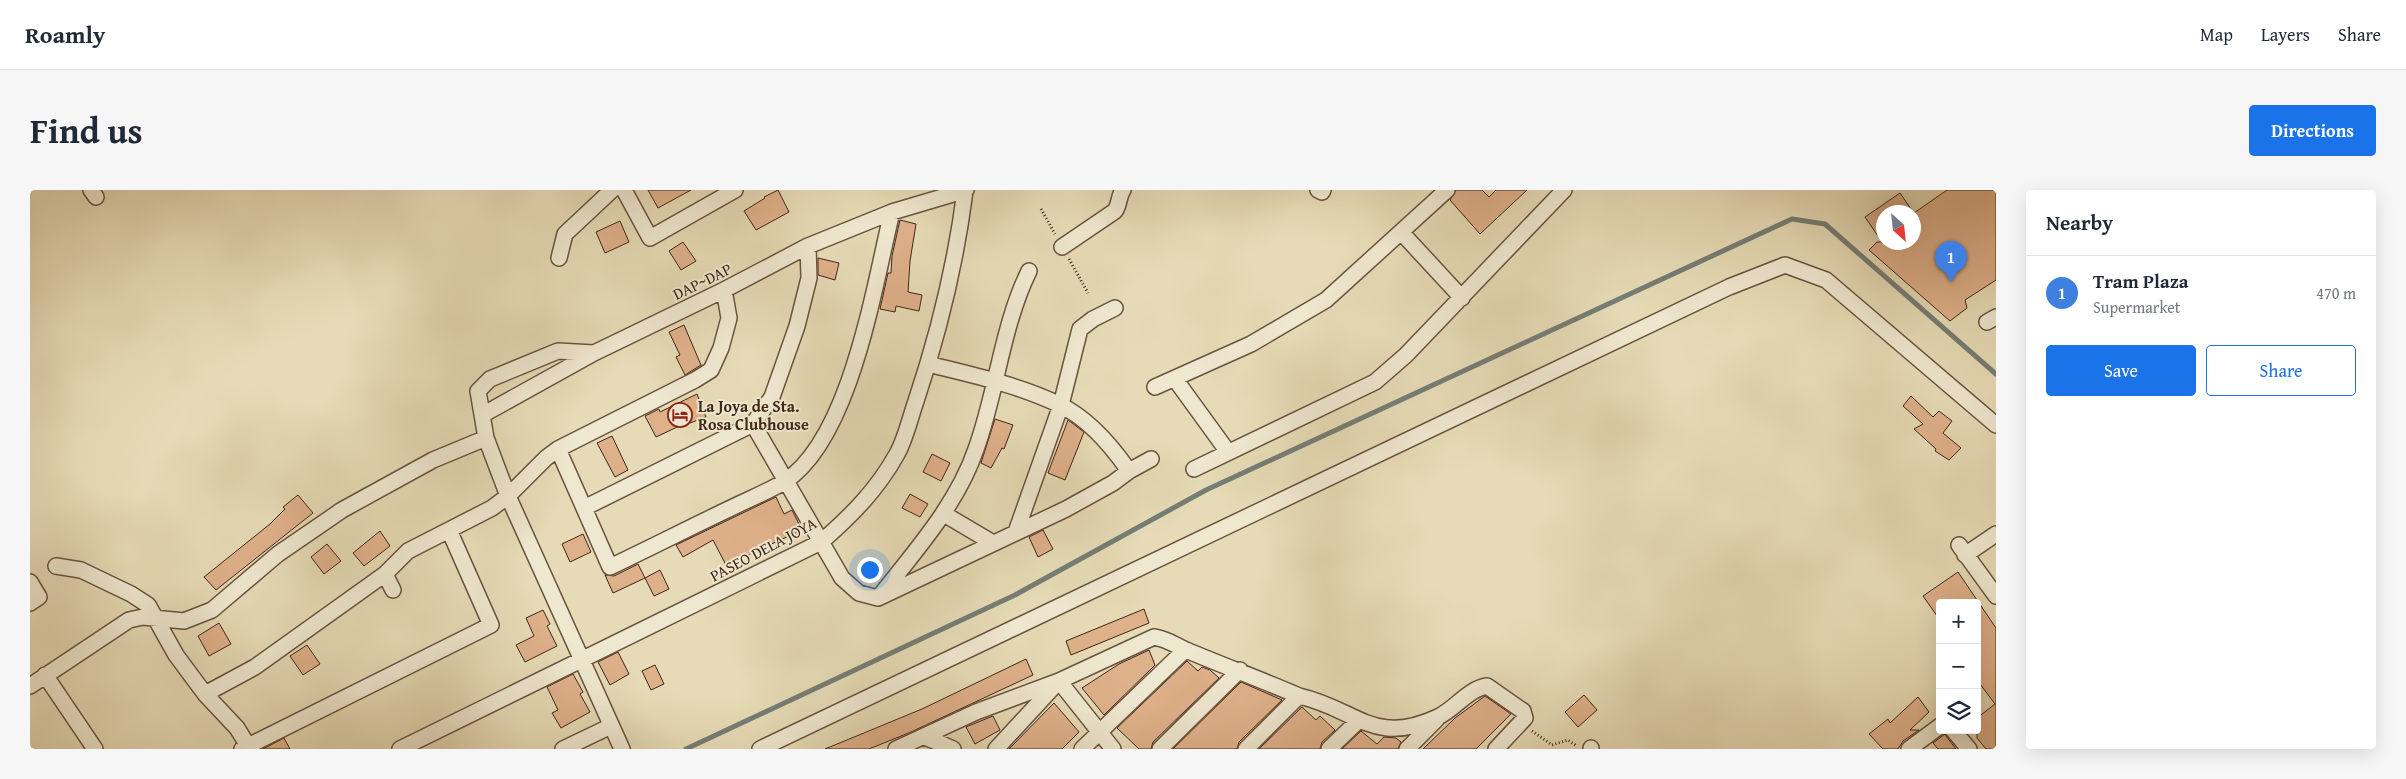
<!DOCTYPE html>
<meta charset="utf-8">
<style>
body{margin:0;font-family:"Gentium Book Plus",serif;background:#f6f6f7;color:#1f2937}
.controls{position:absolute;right:15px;bottom:15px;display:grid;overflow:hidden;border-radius:5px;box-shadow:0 5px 20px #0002}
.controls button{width:45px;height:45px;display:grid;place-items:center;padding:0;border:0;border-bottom:1px solid #e0e1e3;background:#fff;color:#1f2937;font:25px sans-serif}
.compass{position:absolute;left:1846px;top:15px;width:45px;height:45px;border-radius:50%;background:#fff;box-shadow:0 5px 20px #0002;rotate:153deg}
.you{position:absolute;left:839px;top:379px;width:18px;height:18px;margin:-12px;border:4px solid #fff;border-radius:50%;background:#1a73e8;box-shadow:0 0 0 8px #1a73e833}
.badge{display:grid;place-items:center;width:32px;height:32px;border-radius:50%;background:#1a73e8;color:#fff;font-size:16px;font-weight:700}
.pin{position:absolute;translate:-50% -41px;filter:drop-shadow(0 1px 2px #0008)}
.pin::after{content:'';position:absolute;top:26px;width:18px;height:15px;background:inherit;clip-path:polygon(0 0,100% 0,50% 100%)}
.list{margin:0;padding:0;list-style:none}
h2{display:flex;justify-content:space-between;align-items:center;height:65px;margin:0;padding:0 20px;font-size:21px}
h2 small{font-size:16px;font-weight:400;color:#747a83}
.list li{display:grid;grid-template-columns:32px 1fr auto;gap:15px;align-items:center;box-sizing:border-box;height:75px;padding:0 20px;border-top:1px solid #e0e1e3}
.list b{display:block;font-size:19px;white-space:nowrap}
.list p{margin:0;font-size:16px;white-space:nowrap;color:#747a83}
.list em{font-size:16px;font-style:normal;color:#747a83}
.actions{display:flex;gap:10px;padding:15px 20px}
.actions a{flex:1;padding:11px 0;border:1px solid #1a73e8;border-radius:5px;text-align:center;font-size:18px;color:#1a73e8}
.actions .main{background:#1a73e8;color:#fff}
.icon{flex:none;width:28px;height:28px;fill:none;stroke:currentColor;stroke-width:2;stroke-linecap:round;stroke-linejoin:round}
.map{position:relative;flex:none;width:1966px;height:559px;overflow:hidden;border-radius:5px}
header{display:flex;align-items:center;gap:30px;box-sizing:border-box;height:70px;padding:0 25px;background:#fff;border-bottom:1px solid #e0e1e3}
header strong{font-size:24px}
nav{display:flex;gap:28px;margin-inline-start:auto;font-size:18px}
.intro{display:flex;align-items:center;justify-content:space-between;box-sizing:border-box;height:120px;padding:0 30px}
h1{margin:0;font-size:35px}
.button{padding:12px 22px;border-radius:5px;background:#1a73e8;color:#fff;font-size:18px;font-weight:700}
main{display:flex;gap:30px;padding:0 30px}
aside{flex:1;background:#fff;border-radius:5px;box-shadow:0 5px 20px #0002}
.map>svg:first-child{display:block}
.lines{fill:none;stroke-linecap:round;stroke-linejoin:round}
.stream{stroke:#757e76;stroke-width:5}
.building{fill:#dfb18b;stroke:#402617}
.minor-casing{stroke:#6a533f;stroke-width:18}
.path{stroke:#402617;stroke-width:3;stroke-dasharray:1 2.5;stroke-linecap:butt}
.minor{stroke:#efe8d0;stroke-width:15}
.labels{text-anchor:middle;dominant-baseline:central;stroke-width:4;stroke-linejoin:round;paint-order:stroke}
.street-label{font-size:16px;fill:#402617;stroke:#efe8d0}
.poi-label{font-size:16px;font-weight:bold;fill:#402617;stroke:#efe8d0;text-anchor:start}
</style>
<header>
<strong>Roamly</strong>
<nav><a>Map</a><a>Layers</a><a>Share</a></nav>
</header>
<div class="intro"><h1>Find us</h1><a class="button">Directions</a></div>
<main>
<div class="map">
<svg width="1966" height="559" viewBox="0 0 1966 559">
<rect width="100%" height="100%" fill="#e6dbb6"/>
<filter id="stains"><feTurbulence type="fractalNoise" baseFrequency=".004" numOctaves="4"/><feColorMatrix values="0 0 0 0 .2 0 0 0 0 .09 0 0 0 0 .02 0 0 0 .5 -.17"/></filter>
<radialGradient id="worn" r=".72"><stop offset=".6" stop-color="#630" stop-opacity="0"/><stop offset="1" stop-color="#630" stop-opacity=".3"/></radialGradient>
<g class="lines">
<path class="stream" d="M656,559L985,405L1176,300L1762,29L1795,34L1966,184"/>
</g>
<path class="building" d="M618,0H661L628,18Z
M748,0L759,22L726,40L714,21L735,8L734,7Z
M1426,0H1452L1459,7L1466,0H1497L1450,44L1420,10Z
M1917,0H1966V90L1935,110L1937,118L1920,131L1839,60L1847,52H1852L1835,27L1870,3L1883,22H1854V52H1884V23Z
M870,30L886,34L880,71L878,102L892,105L889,121L866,116L865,122L850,119L858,83H861L862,66Z
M590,31L599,52L575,63L566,42Z
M653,52L666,71L651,80L639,61Z
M788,68L809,73L805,90L788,85Z
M654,135L671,175L655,185L646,167L650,165L639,142Z
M667,204L676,227L660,233V231L626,247L615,226L629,219L630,222Z
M1881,206L1903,227L1909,221L1922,231L1913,243L1931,258L1919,270L1905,261L1906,259L1884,239L1893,234L1873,216Z
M965,229L983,235L974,259L972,258L961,278L951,273Z
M1038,230L1054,242L1035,290L1018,283Z
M582,246L598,280L585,287L567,253Z
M902,264L920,273L911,291L893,282Z
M880,304L898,314L890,327L872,318Z
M268,305L283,323L186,400L174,387L240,334L255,319L253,317Z
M746,307L754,324L762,320L772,340L696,375L683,350L653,367L646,355Z
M1013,340L1023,359L1008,367L999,347Z
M350,341L360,356L334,376L323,363Z
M553,344L561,362L540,372L532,354Z
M297,354L311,371L294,384L281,367Z
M608,374L615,388L583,403L575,385L584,386Z
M630,380L639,399L624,406L615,388Z
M1928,382L1966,438V559H1956L1947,548V528L1965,514L1947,490V413H1910V430L1893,406Z
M1114,419L1119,433L1041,465L1036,451Z
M513,420L520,434L517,436L527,456L495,472L486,455L504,446L496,428Z
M189,433L201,454L179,466L168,446Z
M277,455L290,474L273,485L260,466Z
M1119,460L1125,475L1074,525L1052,498L1089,474Z
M588,462L599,484L580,495L568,472Z
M996,469L1003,485L881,542L839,559H795L892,519Z
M1157,471L1168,481L1172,477L1180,480L1189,488L1123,552L1121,559H1109L1087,538Z
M625,475L634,494L621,500L612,481Z
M543,484L553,502L550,504L560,522L531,538L522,523L528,520L517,497Z
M1211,492L1252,510L1209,552L1207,559H1143Z
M1554,505L1567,520L1548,537L1535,522Z
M1455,506L1481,524L1446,559H1393L1425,528Z
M1888,507L1899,522L1880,540H1889L1873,551L1868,559H1853L1839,544L1858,529L1860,533Z
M1024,513L1049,542L1032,559H979Z
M1272,517L1286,530L1290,526L1305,540L1292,552L1290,559H1229Z
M963,526L970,540L945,554L936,537Z
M1331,541L1347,554L1354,547L1366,548L1371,552L1368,559H1312Z
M1915,544L1916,546L1926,559H1908L1903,553Z
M254,548L260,559H233Z"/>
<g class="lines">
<defs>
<path id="minor" d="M61,0L66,7
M594,0L620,48L705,0
M1288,0L1292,2L1293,0
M1371,42L1432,108
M1032,57L1085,21C1090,14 1088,7 1093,0
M529,68L535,44L582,0
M1957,132L1966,127
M564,163L528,161L460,189L448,201L456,248L478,306L592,559
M898,174C942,185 989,195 1030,215C1059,229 1081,255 1099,281
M1145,189L1198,262
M1125,197L1221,154L1296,110L1417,0
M454,224L564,163L694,100L778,56L862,22L936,0
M723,234L812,388L829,403L848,408L1036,319L1083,293L1099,281L1121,269
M528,259L580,377C620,358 659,338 699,319C717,310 737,302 754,292C821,249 844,96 862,22
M1164,279L1345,192L1376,165L1534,0
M554,318L723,234L742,207L767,136L779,88L778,56
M914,324L963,353
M986,342L1031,215L1050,139L1063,129L1085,118
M1929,355L1966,406
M1935,365L1966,344
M26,376L51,380L101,404L118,415L146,465L175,504L207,538L220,559
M355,384L363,400
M0,392L9,407L0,413
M849,407C885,361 927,315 946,259C967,201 972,136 999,81
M15,485L65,559
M0,496L99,430L113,427L154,431L182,420L248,364L312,320L403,270L456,248
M175,504L225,477L355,384L378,361L462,318L478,306L516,268L528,259L665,190L681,180L691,158L699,128L694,100
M1923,540L1939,559
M895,547L923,559
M212,559L461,435L419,340
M370,559L791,352C821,326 847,300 867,264C876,248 880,228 886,211C909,142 926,72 935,1
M533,559L581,536
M730,559L1699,97L1755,75L1796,90L1966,235
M866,559L946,522L1029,491L966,559
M1052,559L1155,460
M1083,559L1029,491L1124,447C1137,449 1145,455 1156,460C1194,476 1232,490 1269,506
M1130,559L1210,480
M1216,559L1269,506C1327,519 1343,557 1408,527C1425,519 1438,499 1457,496L1493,521L1495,528L1466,559
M1299,559L1328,531
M1377,559L1407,529
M1561,559V558
M1879,559L1910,536"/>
</defs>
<use href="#minor" class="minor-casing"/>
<path class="path" d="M1011,19L1025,44
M1039,69L1058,103
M1502,541L1522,555L1538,550L1547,556"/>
<use href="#minor" class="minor"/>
</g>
<defs>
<symbol id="hotel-ring" viewBox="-11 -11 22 22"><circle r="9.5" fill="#efe8d0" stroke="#8f2418" stroke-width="1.5"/><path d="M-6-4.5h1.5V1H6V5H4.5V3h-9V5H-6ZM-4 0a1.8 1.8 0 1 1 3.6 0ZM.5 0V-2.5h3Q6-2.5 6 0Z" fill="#8f2418"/></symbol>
</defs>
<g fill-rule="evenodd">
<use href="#hotel-ring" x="636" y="211" width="28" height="28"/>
</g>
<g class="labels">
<g class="street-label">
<text transform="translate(672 91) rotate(-26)">DAP~DAP</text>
<text transform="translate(733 359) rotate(-28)">PASEO DELA JOYA</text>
</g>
<g class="poi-label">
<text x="668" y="216">La Joya de Sta.<tspan x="668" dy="18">Rosa Clubhouse</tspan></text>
</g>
</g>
<rect width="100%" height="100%" filter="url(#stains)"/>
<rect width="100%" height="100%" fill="url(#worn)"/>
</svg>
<div class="controls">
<button>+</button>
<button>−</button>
<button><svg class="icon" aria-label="layers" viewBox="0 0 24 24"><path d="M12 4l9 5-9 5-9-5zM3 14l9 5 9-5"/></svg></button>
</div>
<svg class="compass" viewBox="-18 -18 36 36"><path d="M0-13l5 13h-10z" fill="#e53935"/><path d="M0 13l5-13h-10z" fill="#747a83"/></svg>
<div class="you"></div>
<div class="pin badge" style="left:1921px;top:92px;background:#3f7fe0">1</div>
</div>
<aside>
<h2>Nearby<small></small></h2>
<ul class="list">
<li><span class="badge" style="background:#3f7fe0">1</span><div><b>Tram Plaza</b><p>Supermarket</p></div><em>470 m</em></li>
</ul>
<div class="actions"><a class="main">Save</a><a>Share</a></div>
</aside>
</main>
